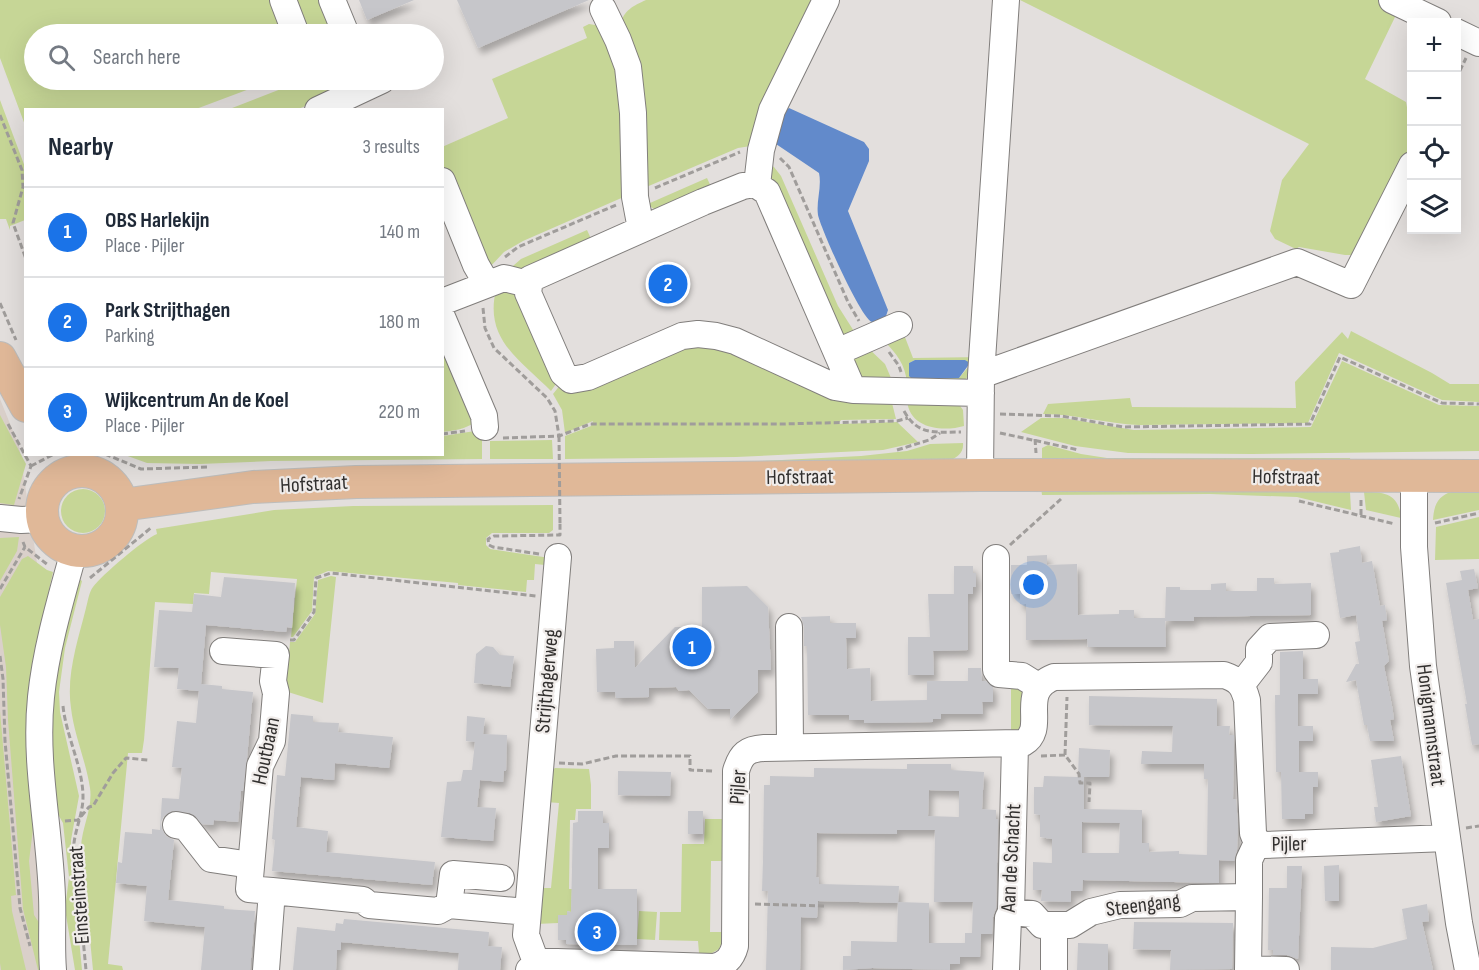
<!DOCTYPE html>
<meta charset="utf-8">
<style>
body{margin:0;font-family:"Sofia Sans Condensed",sans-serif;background:#f2f2f3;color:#1f2937}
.controls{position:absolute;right:18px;top:18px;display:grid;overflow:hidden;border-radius:0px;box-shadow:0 6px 24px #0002}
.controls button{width:54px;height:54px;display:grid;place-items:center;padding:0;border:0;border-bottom:2px solid #e0e1e3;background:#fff;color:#1f2937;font:30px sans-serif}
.you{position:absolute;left:1034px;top:585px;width:21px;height:21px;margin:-15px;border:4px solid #fff;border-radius:50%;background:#1a73e8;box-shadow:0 0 0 9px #1a73e833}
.badge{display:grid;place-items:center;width:39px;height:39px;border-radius:50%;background:#1a73e8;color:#fff;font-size:20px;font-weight:700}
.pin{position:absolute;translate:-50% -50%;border:3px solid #fff;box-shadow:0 2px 6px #0006}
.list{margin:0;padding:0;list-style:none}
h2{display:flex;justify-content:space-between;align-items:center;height:78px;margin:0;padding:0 24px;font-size:26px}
h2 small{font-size:20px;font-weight:400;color:#747a83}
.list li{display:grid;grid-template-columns:39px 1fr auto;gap:18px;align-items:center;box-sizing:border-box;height:90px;padding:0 24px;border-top:2px solid #e0e1e3}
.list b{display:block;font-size:22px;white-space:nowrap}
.list p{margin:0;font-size:20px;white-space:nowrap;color:#747a83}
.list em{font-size:20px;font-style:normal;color:#747a83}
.icon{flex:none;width:33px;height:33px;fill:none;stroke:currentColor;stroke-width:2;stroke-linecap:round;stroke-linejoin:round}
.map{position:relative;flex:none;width:1479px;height:970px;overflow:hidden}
.search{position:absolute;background:#fff;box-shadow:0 6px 24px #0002;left:24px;top:24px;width:420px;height:66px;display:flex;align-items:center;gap:15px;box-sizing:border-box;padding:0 21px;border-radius:33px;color:#747a83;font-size:22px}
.panel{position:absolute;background:#fff;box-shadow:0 6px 24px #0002;left:24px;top:108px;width:420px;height:348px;border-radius:0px}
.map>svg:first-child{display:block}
.built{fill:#dad0ca}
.green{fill:#c6d696;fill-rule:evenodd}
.water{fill:#628acb}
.building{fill:#c6c6ca;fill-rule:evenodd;filter:url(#shadow)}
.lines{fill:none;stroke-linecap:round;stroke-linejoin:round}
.minor-casing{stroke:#817e7c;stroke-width:28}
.major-casing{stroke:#bdbdbc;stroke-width:34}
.path{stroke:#a09d9b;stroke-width:3;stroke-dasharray:6 3;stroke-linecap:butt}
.minor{stroke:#fff;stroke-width:26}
.major{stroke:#e0b898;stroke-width:32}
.path-bridge{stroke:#a09d9b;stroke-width:3;stroke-dasharray:6 3;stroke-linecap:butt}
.labels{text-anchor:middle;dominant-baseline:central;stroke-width:4.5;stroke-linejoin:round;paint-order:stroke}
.street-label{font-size:21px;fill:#32302f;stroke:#f0ecea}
</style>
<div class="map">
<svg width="1479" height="970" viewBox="0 0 1479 970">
<defs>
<filter id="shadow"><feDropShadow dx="3.5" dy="6" stdDeviation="3" flood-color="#0004"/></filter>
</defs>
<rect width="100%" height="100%" fill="#e3dfdd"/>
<path class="built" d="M0,399L19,446L41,589L47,970H0Z"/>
<path class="green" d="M0,0H270L283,34H34V80H273L196,109L26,110L25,125L0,58Z
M290,0H323L337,34H304Z
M646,0H818L757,145L738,148L644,188L620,25C624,10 633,6 646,0Z
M1020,0H1409L1454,22L1396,15L1365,79L1406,102L1411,128V150L1356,255H1345L1299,247L1296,249L1275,239L1270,231L1282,180L1309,144Z
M589,24L601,26L617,53L626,196L523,241L504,252L489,268L443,170L442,147L508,118L492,79L587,38L583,27Z
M304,80H356L326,98L298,109L227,110Z
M0,100L25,167V220L10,226V230L6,219H0Z
M768,163L774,167L781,176L838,306L857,336L843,341L769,179Z
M707,178L713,191L657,211L648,205L650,203Z
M587,230L593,243L521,274L506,272L521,259Z
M514,286L558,381L551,391C520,360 484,339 496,290Z
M442,325L482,416C470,428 460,430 443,432Z
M1351,331L1432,373L1450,384H1479V402L1442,400L1339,353L1308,423L1139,425C1107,424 1076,414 1043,414L1048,404L1130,398L1132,407L1296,408L1295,382L1342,332L1348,339Z
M903,332L913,358L983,357L964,381L907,383C905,364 897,354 883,340ZM915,360H965L969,366L959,378L912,379L909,363Z
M703,342L891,399L896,419L841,420L838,424L897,422L918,442L883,450L736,457L565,459V436L591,426L593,421L565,433L562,410L553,394L561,384L673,348Z
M867,347L885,364L891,378L862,381L848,355Z
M1342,361L1439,405L1479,406V451L1252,454L1128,453L1075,446L1021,432L1041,418H1063L1134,430L1311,427Z
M907,400L958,403L963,410L964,426C943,432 909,429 907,400Z
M0,415L26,464L14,505L0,503Z
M475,431L482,436V459L271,461L200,464L147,463L125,455L442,454L443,436Z
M552,440L553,459H490V441Z
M963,443C964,453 957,457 950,461L724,463L861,456L907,451L930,444Z
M1048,445L1081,454L1107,458H1350L1351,464L1042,462V448Z
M1041,487L1350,492L1351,510L1297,497L1210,494L1042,495Z
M61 511a22 22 0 1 1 44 0a22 22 0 1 1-44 0Z
M1453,491H1479V510L1433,520C1434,504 1438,496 1453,491Z
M1364,492C1385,492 1399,494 1401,518L1366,510Z
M553,505V530L549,533H492L486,538V545L490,549L550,558L555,566L535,564L534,580H527L526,592L458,585V583L328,571L314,577L312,611L293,637H291L297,579L211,572L209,594L194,593L193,604L155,602L144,740L142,753H128L108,964L122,966L123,970H93L81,847C82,827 93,808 90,788C86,761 74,735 71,708C66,675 78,640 86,608C88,601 89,592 93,587C102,575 144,539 157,534L156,529L274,510L353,506Z
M1479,517V559L1435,560L1436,527Z
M19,537L17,551L0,581V538Z
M28,556L47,570L53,572L36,648L29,777L33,829L29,861L34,915L44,930L48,970H38L23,909L8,720L6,667L0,625V597L22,559Z
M331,576L336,577L323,703L288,692L283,667H288L290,642H295L315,614L318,580Z
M79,579L82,581L65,648L59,692L60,712L79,796L71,840V855L82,970H75L65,909L69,877L63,823L55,809L51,764V712L58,665Z
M1011,682L1030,689L1027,724L1011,738Z
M0,711L16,895L11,896L12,911L26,970H1L0,963Z
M555,768L589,769L591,785V809H576L575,820H570L569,889H572L571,912L567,911V915L558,923L536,924L539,888H551L559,803L546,802L549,773Z
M705,819H724V861H711L710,932H722V942L719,949L712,953H699L698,941L659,940L660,912H681L682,844H704Z
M639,911L657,912L655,940L637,939Z"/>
<path class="water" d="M789,108L864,142L869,149V161L848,211L888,310L885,319C881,321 877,324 872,322C861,319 821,229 818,215C816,201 822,187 819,173L776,144C774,134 781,114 789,108Z
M915,360H965L970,363L959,378L912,379L909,376V363Z"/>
<path class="building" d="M359,0H414L367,20Z
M457,0H589L478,48Z
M1360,546L1362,563L1372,561L1380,606L1385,605L1387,620L1382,621L1389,661L1384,666L1392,706L1394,719L1390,720L1394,741H1370L1367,725H1364L1356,680L1346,682L1356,664H1359L1355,642L1360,641L1356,615L1340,618L1330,553L1339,552V550Z
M1047,555V565L1077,564L1078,615L1119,614V610H1134V618H1165L1166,647H1088L1087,639L1026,640V604H1020V594H1011V565H1027V556Z
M954,566H973V573H976V587H973V594H968V650L933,651L934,675H908V637H930L928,594H954Z
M1474,569L1478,588L1468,590L1473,620L1479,619V744L1472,745L1465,704H1467L1446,583L1462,580L1460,571Z
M224,577L295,583L292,628L287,627L286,632L206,625L201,684L222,686V689L253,692L247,758L243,791H241L238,822L214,820L213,825L202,824L190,813L172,811L164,816L161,822L162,829L166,836L174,840L168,900L224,906V909L255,911L250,970H201L205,927L144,921L147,886L116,883L118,862L122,863L125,832L152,834V829L160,830L162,798L179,799L182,768L172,767L177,721L196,723L199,691L177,689L179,668L154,667L159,610L192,612L194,594L221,597Z
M1257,578H1274V584L1311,583V615L1194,617V621H1165L1166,587H1180V590H1211V584L1226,583V591H1257Z
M747,586L768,607L771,670H758V692L730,720V709H708L689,690L679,691L676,687L649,688V697L616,698L615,692H597L596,649L614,648V641H634L635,668L675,627H702V587Z
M830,616V623H856V638H846L847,669L870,668L871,701L927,700V681H968V668H981L982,681H986L993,687V702H982L983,714H941V719H933V722L864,723V720H849V715H808L807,646H804V627L801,617Z
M486,646L493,647L500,655L514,656L510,687L474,683L476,654Z
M1303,651V679H1318V694H1298V726H1313V741H1299V772H1318V787H1313V814H1305V819H1282L1281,772H1276L1275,695H1280V652Z
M1089,696L1217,699V726H1230L1229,735H1234L1233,799H1236L1238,826L1237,850L1234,861L1219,860V883L1083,880L1082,891H1071V902L1041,901L1042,890H1033V862L1052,863V839L1040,837V815L1034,814V787H1043L1044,776L1078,777L1079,748L1110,750L1109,777H1084V809L1142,810V843H1149V852L1179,851V854L1207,855L1208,779H1204V764H1141L1142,751L1172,752L1173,726L1089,725ZM1082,822L1120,823L1119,853H1082Z
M291,714L313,716V722L339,723L338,732L393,737L389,768L335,763L334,780L301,777L296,827L328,831L326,852L435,862L432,885L272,871L275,840L272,839L277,775L285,776Z
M467,716L485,718L483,734L507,735L506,771H504L503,782L480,780L477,807L496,808L493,841L441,837L447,782L461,781L463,770H472L475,742L466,741Z
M1401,756L1411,816L1376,822L1374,807H1378L1371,760Z
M907,764H951V770L984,772L982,809L996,810V819H998L996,908L993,917L992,934H981L980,957H960V964H950V970L872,968L843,970V956H851V941L897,942L898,903L818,901L817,918L801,917L800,970H766L768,891H762L763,860L764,785H770V776L814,777V768L907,769ZM929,790L959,791V817L928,816ZM897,830H935L934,902H973L972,933H965V943H929V903L898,902L899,886L819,884V878L816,877L817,833L897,834Z
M618,771L671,772L670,796L618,795Z
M578,811H603V823H609V848H598V889H637V945L566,944V940H558V915H567V911L571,912L573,823L578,822Z
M688,811H703V834H688Z
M1339,865V901H1325L1324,866Z
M1287,866H1302L1298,959L1287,955H1273V950H1268L1269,888H1287Z
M1427,904L1429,921L1422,922L1433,970H1331V947L1373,948L1407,939L1402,909Z
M344,919L489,932L488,946L502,947L500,970H458L459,953L341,942V950H337L336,970H293L297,927L335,931L336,923L343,924Z
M1134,922L1233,923L1232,969L1170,970L1171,950L1133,949Z
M1078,943L1108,944V970H1077Z"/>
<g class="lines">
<defs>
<path id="minor" d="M283,0L296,34
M332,0L346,34
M1392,0L1438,22
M603,9L618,40L628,67L633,113L635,197L641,229
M1456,32L1479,43
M318,110L382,80
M442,181L476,265L487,284
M757,185L761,150L772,110L826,0
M442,302L504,278L528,284
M442,317L484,416L485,427
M837,352L899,325
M981,375L1006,0
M853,390L767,192L755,184L743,186L703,202L530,279L528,293L563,373L571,380L588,377L682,336L698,334L716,336L735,341L835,387L853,390L981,393
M980,475L981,375L1297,262L1351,285L1412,165
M1414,477V547L1423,666L1459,923L1468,970
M0,518L21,520L43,519
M996,558V670L999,674L1022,676L1038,686
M789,627L790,747
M223,651L276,655L273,681L276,693L272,741L260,766L249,889L272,891L266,970
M1242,684L1259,662V649L1270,637L1316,635
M176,825L186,827L211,859L251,865
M272,891L363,900L369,905L438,911L449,905L527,912
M1249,897V860L1257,843
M449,905L453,874L501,878
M1011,912L1032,914L1042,925H1070L1091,912L1120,905L1180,904L1192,898L1249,897L1248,970
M537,965L526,935L558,557
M1248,969L1286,970
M53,970C51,946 53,921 52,897C50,830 34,764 41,697C46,648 61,598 74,551
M529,970L544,962H557L714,967C726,964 732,958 735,946L736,771C741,754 747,749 764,748L1023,743C1049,728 1016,692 1054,677L1224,675C1239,680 1243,685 1247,700L1253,833L1257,843L1263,845L1447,838
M1006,970L1008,918L1011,912L1015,745
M1054,970V926"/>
<path id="major" d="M0,358L26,406
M42 511a40 40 0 1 1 80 0a40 40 0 1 1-80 0Z
M122,505L253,487L356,482L980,475L1479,476"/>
</defs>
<use href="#minor" class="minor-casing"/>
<use href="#major" class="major-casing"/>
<path class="path" d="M1456,79L1466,58
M0,115L22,170L23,187L13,223L26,259
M780,158L789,167L848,302L859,321
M655,188L740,152
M505,257L518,247L616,205
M0,303L16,340
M483,308L485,328L494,348L547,398L555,411L559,436
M889,352L899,366L901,372
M904,411C918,436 935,432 961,432
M1000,414L1061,416L1123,427L1310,424L1340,357L1442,403L1479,404
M8,424L31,466L19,499
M1000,433L1079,450
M442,434L465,431
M503,438L559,436L590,424H782L897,421L908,418
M1035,439L1036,453
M897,450L929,440L940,433
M105,454L141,469L209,467
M31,466L54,454
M1361,500V516
M1299,501L1395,524
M1435,523L1479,513
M23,542L25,547L48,565
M1010,545L1061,499
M539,554L493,547L489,545L488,539L494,536L560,535V523
M90,578L152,527
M0,589L25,547
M290,640H294L314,612L316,578L331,573L536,596
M0,656L3,679L5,741L18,884L20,908L30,946
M63,706C66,736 83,767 83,797C83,813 76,827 74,843L86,970
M1065,755L1067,697
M1041,756L1065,755L1079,774L1080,783H1090L1089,802
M559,763L582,764L616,756H690V770L715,771
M65,821L78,820L89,807L93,806L113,773L126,758L148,760
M1466,828L1479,826
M755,904L825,906"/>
<use href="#minor" class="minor"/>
<use href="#major" class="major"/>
<path class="path-bridge" d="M559,436L560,523"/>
</g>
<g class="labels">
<g class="street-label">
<text transform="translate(800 477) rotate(-1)">Hofstraat</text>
<text transform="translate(1286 477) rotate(1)">Hofstraat</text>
<text transform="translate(314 484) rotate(-3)">Hofstraat</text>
<text transform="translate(547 681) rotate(-85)">Strijthagerweg</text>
<text transform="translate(1431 725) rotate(83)">Honigmannstraat</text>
<text transform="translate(266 751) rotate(-78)">Houtbaan</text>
<text transform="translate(738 787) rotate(-86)">Pijler</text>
<text transform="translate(1289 844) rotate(-1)">Pijler</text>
<text transform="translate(1011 858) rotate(-87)">Aan de Schacht</text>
<text transform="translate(79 895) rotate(-94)">Einsteinstraat</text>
<text transform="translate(1143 905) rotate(-7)">Steengang</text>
</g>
</g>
</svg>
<div class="controls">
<button>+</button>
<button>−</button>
<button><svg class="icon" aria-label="locate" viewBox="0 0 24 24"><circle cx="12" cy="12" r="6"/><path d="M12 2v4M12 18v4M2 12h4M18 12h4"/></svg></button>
<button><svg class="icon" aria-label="layers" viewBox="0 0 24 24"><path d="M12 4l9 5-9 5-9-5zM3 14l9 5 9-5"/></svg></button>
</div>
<div class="you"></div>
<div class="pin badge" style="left:692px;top:647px">1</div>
<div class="pin badge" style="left:668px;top:284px">2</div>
<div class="pin badge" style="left:597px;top:932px">3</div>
<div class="search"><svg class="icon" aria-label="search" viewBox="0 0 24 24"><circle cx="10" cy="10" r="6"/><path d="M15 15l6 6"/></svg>Search here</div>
<section class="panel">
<h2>Nearby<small>3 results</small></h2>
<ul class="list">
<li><span class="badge">1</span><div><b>OBS Harlekijn</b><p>Place · Pijler</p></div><em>140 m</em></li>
<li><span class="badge">2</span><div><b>Park Strijthagen</b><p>Parking</p></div><em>180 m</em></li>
<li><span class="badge">3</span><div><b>Wijkcentrum An de Koel</b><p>Place · Pijler</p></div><em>220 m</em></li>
</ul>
</section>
</div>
